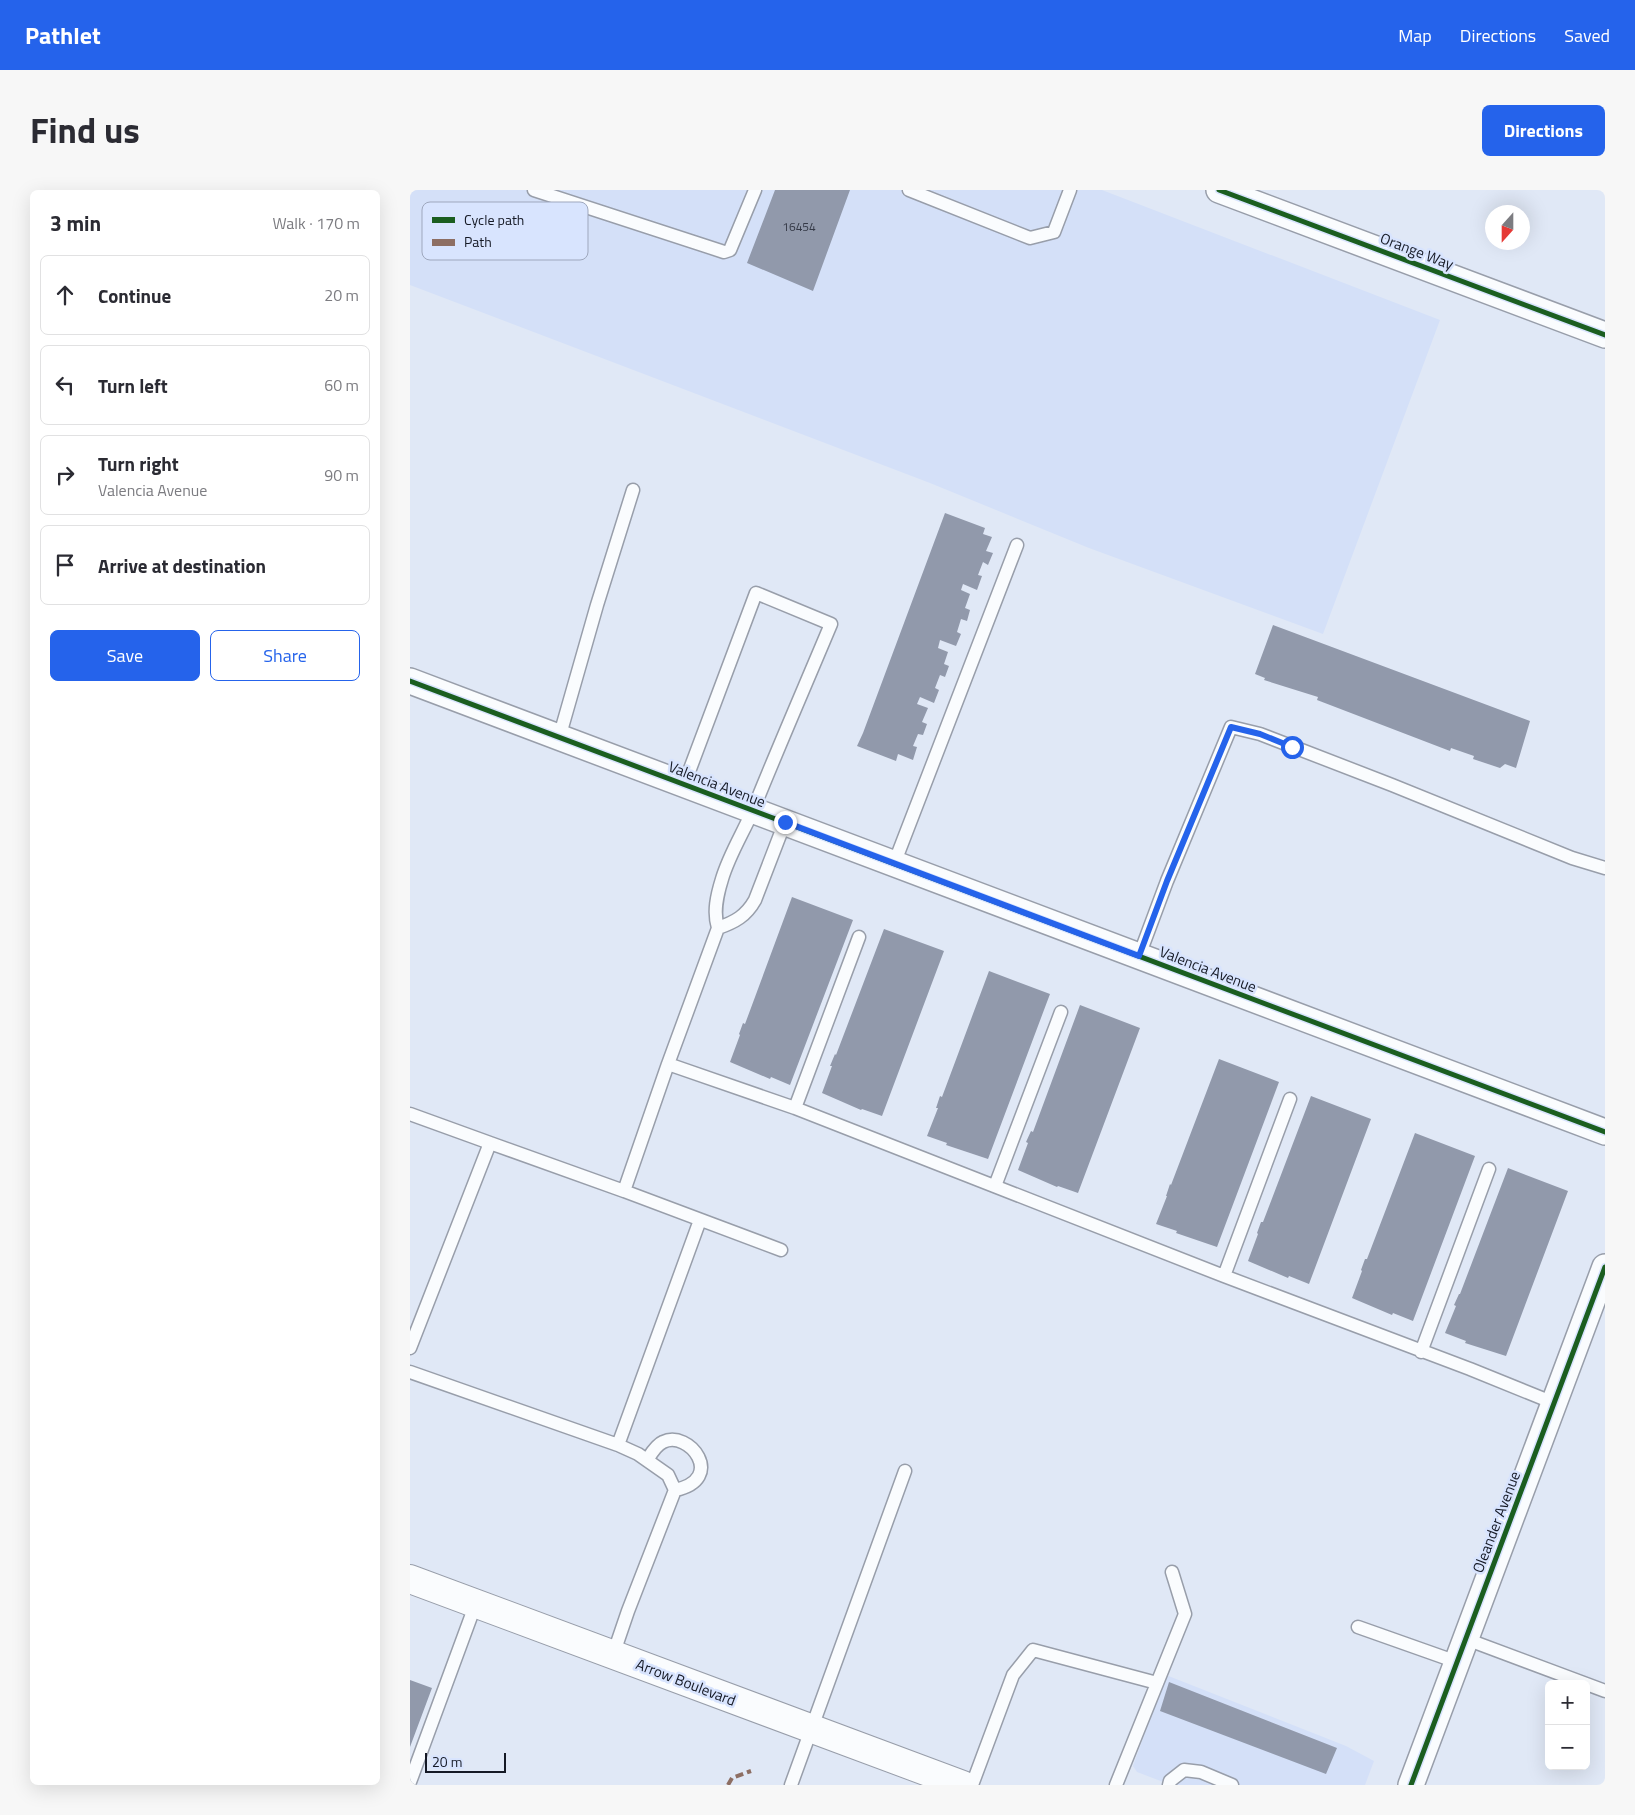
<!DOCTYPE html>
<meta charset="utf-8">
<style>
body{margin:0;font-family:"Titillium Web",sans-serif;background:#f7f7f7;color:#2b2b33}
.controls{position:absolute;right:15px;bottom:15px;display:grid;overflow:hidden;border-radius:8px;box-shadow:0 5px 20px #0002}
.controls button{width:45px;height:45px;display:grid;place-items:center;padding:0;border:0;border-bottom:1px solid #e1e1e2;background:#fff;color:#2b2b33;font:25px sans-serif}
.compass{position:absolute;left:1075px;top:15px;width:45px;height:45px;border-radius:50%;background:#fff;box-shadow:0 5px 20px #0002;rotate:201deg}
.scale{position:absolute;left:15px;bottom:12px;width:81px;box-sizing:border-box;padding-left:5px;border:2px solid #151925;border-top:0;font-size:14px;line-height:18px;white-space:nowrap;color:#151925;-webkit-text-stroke:4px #d8e4fe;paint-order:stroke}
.stop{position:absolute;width:15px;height:15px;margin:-11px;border:4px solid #2563eb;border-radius:50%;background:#fff}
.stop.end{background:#2563eb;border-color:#fff;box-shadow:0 1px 5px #0008}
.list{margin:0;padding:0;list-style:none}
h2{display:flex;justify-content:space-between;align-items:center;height:65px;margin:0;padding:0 20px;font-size:21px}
h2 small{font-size:16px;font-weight:400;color:#7c7c81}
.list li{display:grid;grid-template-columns:32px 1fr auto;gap:15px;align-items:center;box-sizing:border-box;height:80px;margin:0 10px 10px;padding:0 10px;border:1px solid #e1e1e2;border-radius:8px}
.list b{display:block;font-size:19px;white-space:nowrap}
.list p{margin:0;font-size:16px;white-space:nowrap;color:#7c7c81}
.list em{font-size:16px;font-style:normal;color:#7c7c81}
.actions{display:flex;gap:10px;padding:15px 20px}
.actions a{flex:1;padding:11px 0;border:1px solid #2563eb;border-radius:8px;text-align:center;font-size:18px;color:#2563eb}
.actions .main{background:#2563eb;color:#fff}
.icon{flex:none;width:28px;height:28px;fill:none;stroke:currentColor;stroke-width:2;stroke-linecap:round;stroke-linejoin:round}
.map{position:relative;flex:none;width:1195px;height:1595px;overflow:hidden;border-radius:8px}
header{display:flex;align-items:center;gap:30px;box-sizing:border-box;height:70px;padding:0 25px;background:#2563eb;color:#fff}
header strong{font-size:24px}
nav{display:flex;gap:28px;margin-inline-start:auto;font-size:18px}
.intro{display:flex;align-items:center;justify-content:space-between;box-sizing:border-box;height:120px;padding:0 30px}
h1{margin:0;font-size:35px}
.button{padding:12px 22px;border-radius:8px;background:#2563eb;color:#fff;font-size:18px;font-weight:700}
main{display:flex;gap:30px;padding:0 30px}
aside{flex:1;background:#fff;border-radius:8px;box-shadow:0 5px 20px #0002}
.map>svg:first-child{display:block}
.built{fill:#d4e0f8}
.building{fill:#9199ab}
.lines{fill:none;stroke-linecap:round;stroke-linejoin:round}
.service-casing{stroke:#989eaa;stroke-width:15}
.minor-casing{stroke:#989eaa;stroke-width:28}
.secondary-casing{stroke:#989eaa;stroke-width:30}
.service{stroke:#fafcfe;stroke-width:12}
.minor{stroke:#fafcfe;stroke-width:25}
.secondary{stroke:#fafcfe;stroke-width:28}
.quiet{stroke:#8d6e63;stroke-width:4;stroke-dasharray:8 4;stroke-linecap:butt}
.cycleway-casing{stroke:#d8e4fe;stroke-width:8}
.cycleway{stroke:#1b5e20;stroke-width:5}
.route{stroke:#2563eb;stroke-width:6}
.labels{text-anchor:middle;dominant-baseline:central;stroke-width:5;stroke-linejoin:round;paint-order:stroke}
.number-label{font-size:12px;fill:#343946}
.street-label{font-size:15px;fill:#151925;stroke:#d8e4fe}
.key{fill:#d8e4fe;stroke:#9ea7bd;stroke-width:1}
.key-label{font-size:14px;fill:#151925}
</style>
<header>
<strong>Pathlet</strong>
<nav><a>Map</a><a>Directions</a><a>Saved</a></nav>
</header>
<div class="intro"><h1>Find us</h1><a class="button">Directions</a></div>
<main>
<aside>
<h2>3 min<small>Walk · 170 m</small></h2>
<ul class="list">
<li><svg class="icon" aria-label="ahead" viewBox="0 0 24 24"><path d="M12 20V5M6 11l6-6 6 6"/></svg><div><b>Continue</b></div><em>20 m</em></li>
<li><svg class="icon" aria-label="left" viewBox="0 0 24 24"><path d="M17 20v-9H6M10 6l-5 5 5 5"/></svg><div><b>Turn left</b></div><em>60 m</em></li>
<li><svg class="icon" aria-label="right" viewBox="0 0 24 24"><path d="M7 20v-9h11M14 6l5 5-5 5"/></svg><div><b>Turn right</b><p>Valencia Avenue</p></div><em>90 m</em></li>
<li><svg class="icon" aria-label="arrive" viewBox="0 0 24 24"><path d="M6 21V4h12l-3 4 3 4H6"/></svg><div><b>Arrive at destination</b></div></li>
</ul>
<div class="actions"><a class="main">Save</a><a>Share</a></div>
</aside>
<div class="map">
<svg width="1195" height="1595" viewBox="0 0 1195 1595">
<rect width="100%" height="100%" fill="#e0e8f6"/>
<path class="built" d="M0,0H692L1030,130L913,444L679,358L520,293L0,95Z
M756,1485L936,1556L964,1571L955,1595H761L727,1582L723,1576Z"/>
<path class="building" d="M365,0H440L403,101L337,73Z
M535,323L575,338L573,344L582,347L576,361L583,363L578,375L573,372L568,385L572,386L567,400L553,394L551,400L560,404L555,418L560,420L557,431L551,429L547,442L551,444L546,456L530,450L528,458L538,462L534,474L539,476L535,487L530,485L525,498L529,500L524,513L510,507L507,514L518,518L512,532L517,534L513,545L508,544L503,556L507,557L503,570L488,564L486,571L447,556L453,543Z
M863,435L1120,531L1106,578L1095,574L1090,578L1063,569L1064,566L1041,558L1040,561L907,510L908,507L854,490L855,488L845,484Z
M382,707L443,730L380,895L361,887L360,889L320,872L330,845L329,844L333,833L335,834Z
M474,739L534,761L472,926L452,919L451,920L412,903L422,876H420L425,864L426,865Z
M579,781L640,804L578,969L536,955L537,953L517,946L528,918H526L530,906L532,907Z
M670,815L730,838L668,1003L648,996L647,997L608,980L618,953L616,952L621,941L623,942Z
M809,869L869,892L807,1057L766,1043L767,1041L746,1034L757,1006H756L760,994L761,995Z
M901,906L961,929L899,1094L879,1086L878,1088L838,1071L848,1044L847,1043L851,1032H853Z
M1005,943L1065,966L1003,1131L983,1123L982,1125L942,1108L952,1081L951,1080L955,1069H957Z
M1098,978L1158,1001L1096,1166L1055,1153L1056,1151L1035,1143L1046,1116L1044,1115L1049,1104H1050Z
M0,1490L22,1498L0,1557Z
M759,1492L927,1558L916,1584L750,1521Z"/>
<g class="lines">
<defs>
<path id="service" d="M124,0L314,62L320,60L345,0
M499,0L620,48L644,42L660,0
M149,548L187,415L223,300
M274,595L346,403L421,434C395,496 368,558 343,620C333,643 319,665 312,689C307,705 303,722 308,738C325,732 336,726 345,710L375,632
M484,674L607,355
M308,738L258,874L385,918L814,1086L1060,1179L1144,1213
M729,766L757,691L821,537L850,544L982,595L1162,668L1195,678
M385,918L449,747
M0,924L80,953
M585,996L651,822
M214,1001L371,1060
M814,1086L880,909
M0,1158L80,953L214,1001L258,874
M1011,1162L1079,979
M0,1182L208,1255L228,1264L258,1285L265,1300L218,1421L203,1465
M208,1255L290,1030
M237,1270C241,1264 246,1255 253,1252C279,1239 317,1289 265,1300
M948,1437L1047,1472
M1056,1449L1195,1501
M0,1592L66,1413
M381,1595L495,1281
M562,1595L603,1485L623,1460L747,1493
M706,1595L775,1424L762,1382
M759,1595L760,1591L774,1580L791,1582L822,1595"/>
<path id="minor" d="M809,0L1195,145
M0,491L1195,942
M1001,1595L1195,1077"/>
<path id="secondary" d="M0,1389L553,1595"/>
</defs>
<use href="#service" class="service-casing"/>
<use href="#minor" class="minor-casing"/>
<use href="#secondary" class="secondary-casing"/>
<use href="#service" class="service"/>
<use href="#minor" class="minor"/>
<use href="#secondary" class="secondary"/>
<path class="quiet" d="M318,1595L322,1588L341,1581"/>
<defs>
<path id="cycleway" d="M809,0L1195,145
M0,491L1195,942
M1001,1595L1195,1077"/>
</defs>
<use href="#cycleway" class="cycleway-casing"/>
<use href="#cycleway" class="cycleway"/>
</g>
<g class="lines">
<path class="route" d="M375,632L729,766L757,691L821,537L850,544L882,557"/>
</g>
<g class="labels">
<g class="number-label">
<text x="389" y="36">16454</text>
</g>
<g class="street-label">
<text transform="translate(1007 61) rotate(21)">Orange Way</text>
<text transform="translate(307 594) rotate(21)">Valencia Avenue</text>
<text transform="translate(798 779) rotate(21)">Valencia Avenue</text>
<text transform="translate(1086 1332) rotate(-69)">Oleander Avenue</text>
<text transform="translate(276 1492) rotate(21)">Arrow Boulevard</text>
</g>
</g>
<rect x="12" y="12" width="166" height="58" rx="8" class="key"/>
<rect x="22" y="27" width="23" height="6" fill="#1b5e20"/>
<rect x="22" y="49" width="23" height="7" fill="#8d6e63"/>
<g class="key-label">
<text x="54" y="35">Cycle path</text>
<text x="54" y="57">Path</text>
</g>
</svg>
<div class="controls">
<button>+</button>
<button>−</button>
</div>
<svg class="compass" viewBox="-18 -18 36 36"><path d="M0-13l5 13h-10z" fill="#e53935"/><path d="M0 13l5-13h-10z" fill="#7c7c81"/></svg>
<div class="scale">20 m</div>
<div class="stop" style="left:882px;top:557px"></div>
<div class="stop end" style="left:375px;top:632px"></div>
</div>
</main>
